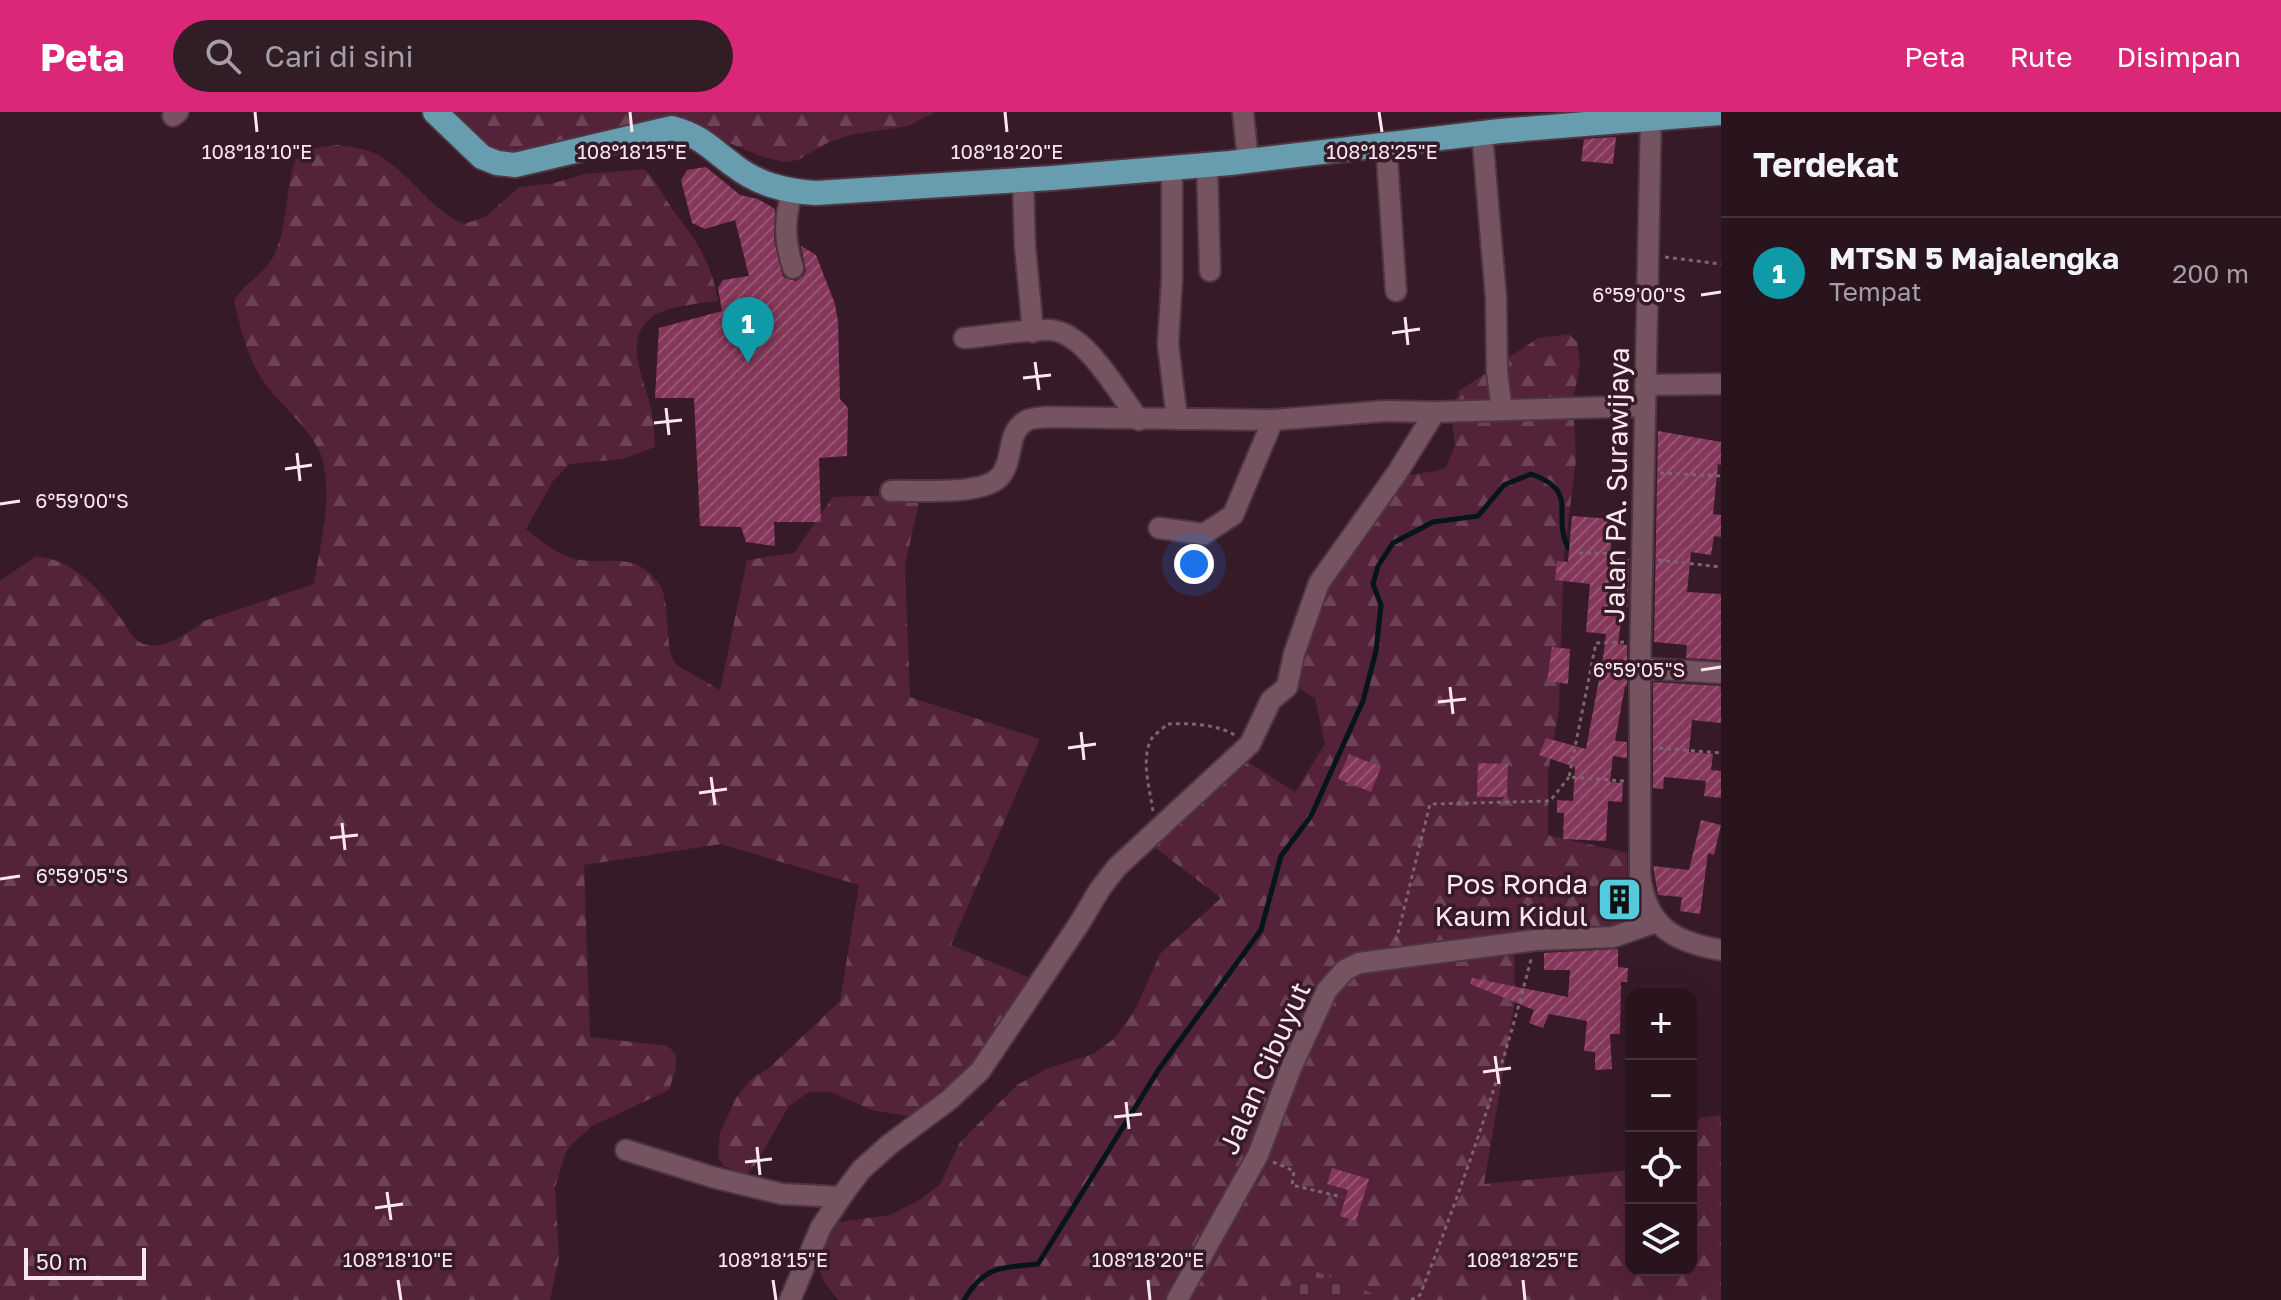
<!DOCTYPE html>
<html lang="id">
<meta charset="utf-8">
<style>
body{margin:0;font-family:"Golos Text",sans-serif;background:#311d26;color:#f1f3f6}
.controls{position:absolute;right:24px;bottom:24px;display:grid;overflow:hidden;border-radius:16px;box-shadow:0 8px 32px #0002}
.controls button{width:72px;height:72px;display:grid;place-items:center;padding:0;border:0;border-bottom:2px solid #45333b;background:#29141d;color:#f1f3f6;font:40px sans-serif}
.scale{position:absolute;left:24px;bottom:20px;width:122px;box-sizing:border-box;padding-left:8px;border:4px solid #fbe7ee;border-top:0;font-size:22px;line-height:28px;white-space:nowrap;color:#fbe7ee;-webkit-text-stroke:6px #371a27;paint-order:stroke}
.you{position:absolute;left:1194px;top:452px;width:28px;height:28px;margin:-20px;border:6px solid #fff;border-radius:50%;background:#1a73e8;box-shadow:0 0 0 12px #1a73e833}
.badge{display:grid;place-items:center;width:52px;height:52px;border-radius:50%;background:#db2777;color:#fff;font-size:26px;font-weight:700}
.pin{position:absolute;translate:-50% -66px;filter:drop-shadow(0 2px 4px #0008)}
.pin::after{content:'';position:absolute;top:42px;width:28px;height:24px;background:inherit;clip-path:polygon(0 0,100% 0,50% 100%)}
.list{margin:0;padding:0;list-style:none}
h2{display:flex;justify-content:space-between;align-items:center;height:104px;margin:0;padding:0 32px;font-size:34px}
h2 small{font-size:26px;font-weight:400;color:#a59ea4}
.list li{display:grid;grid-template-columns:52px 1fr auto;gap:24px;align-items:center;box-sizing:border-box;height:112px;padding:0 32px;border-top:2px solid #45333b}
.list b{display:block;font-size:30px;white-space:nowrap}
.list p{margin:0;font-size:26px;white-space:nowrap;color:#a59ea4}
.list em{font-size:26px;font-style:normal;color:#a59ea4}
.icon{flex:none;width:44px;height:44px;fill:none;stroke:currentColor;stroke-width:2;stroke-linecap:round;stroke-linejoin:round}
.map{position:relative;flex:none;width:1721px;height:1188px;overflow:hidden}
header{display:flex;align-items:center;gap:48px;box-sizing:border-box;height:112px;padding:0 40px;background:#db2777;color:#fff}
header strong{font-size:38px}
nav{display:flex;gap:44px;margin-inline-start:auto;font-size:28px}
.search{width:560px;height:72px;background:#311d26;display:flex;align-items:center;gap:20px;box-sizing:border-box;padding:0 28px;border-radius:44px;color:#a59ea4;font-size:30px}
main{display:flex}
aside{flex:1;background:#29141d}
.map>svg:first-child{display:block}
.forest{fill:url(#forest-firs)}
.cemetery{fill:url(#cemetery-stones)}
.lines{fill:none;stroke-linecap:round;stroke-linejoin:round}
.stream{stroke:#051518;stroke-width:5}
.building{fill:url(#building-hatch)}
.minor-casing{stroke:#4e3641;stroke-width:24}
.major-casing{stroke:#4e3641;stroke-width:28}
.path{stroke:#7e646f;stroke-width:3;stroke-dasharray:4 4;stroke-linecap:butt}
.minor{stroke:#755360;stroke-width:20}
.major{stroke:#679dae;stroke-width:24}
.ticks{fill:none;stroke:#fbe7ee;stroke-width:3}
.labels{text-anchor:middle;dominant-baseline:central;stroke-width:7;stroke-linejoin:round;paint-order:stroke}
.street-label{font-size:28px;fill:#fbe7ee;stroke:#371a27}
.poi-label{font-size:28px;fill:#fbe7ee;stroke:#371a27;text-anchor:end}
.ticks-label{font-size:20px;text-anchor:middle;fill:#fbe7ee;stroke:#371a27;stroke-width:7;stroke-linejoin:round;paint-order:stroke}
</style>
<header>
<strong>Peta</strong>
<div class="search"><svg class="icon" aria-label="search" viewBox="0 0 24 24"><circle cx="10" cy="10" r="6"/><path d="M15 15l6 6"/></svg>Cari di sini</div>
<nav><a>Peta</a><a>Rute</a><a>Disimpan</a></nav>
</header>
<main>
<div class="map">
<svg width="1721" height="1188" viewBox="0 0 1721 1188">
<defs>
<pattern id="forest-firs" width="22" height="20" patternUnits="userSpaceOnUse" patternTransform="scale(2)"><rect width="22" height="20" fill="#542239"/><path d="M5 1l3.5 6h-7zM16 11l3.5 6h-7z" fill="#6e4256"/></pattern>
<pattern id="cemetery-stones" width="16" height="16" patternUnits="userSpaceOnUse" patternTransform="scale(2)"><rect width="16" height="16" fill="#542239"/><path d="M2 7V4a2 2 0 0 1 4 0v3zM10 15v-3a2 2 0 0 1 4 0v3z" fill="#6e4256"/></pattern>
<pattern id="building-hatch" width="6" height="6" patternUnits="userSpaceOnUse" patternTransform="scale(2)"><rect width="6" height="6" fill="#85375b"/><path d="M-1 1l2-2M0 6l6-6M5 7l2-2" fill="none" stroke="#975473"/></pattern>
</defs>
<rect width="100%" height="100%" fill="#371a27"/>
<path class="forest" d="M443,0H935L908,14L850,23L829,30L798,48L785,50L763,45L688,14L531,48L498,40Z
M337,33C349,35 364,36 374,41C409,58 428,97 464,112L485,105L519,75L554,71L585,62L644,57C657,69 663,84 673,98C697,130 711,149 718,189C698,192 669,193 652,205C621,228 646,270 651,297C654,309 654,322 655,335L622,347L570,352L553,369L526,417C538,427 552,438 567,444C599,458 630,434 658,470C673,490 662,539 677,553C681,556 715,575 720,578L747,448L794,441L833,385L921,382L905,452L910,585L1040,627L951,833L1040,870L947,993L906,1004L872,998L831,980H809L789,994L755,1053L746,1063L724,1054L718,1045L720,1021L736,986L751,967L769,956L840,889L859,773L721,732L584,753L590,925L668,934L676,943V956L669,978L592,1014L573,1031L566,1040L555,1075L559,1146L550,1188H0V469L36,444C74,448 101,478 122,508C129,518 134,531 148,533C166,536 191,520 204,509L314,472C320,431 334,384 321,343C312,318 280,293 264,270C247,245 241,218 234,189C243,172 262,164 272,147C289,116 284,81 295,49C307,35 320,35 337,33Z
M1569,222L1577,230L1580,253L1573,288L1576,347L1564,444L1559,596L1548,661V723L1627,741L1629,819L1514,825L1515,889L1484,1072L1631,1058V1158H1691V1045L1699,1006L1721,1003V1188H839C810,1158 817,1144 833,1111L890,1103L921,1087L940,1072L960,1030L1017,973L1048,956L1093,942L1114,927L1135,898L1160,842L1221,786L1154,735L1248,650L1295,680L1325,632L1315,586L1286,569L1318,489L1400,367C1415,359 1431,363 1446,355L1455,334L1451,301L1459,279L1538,226Z"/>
<path class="cemetery" d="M1299,1153L1389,1188H1285Z"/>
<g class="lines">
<path class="stream" d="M964,1188C985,1153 1001,1156 1038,1152L1159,957L1261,818L1281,744L1311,704L1363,589L1376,539L1381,493L1373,472L1378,454L1393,431L1433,410L1478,404L1504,373L1531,362C1581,380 1551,401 1568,436H1575"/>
</g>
<path class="building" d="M1616,25L1613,52L1581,49L1584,27Z
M706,55L740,83L758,87L775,97L774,128L783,165L796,169L803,164L806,158L801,134L803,135L816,143L835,192L838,210L840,287L848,296L847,344L819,346L821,410H774L775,434L746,430L741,415L700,414L694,286H655L659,216L722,199L718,176L723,168L749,164L735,108L705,117L692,111L681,68L687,58Z
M1658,319L1721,330V353L1718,352L1713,402L1721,403V425L1714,424L1711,443L1691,440L1687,480L1721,482V548L1686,546L1687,533L1654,530Z
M1572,404L1613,407L1610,446L1629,447L1628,495H1623L1618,532L1627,533V574H1625L1615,629L1627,630V646L1613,644L1610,670L1623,671L1622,690L1608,689L1606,729L1563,727L1564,701H1557V688L1573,689L1575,655L1539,643L1546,626L1586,637L1603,546L1606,522L1586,520L1590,472L1555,468L1557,449L1568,450Z
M1552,535L1570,537L1568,572L1547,569Z
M1653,570L1721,574V611L1692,608L1689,640L1713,642L1711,658L1721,659V686L1704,684L1706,669L1664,665L1663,677L1653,676Z
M1349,642L1381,655L1371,680L1338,667Z
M1478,651L1508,652L1507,685H1477Z
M1701,708L1721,713L1714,743L1708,741L1700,802L1680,799L1682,785L1658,783L1653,754L1689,758Z
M1618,837V855L1628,856L1627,870H1621L1620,922H1610L1612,957L1595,958V940L1584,939L1587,909L1549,902L1543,916L1529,911L1534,898L1470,872L1472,866L1568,885L1570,858H1544V841Z
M1332,1056L1369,1067L1356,1109L1340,1104L1348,1078L1327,1072Z"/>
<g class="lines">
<defs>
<path id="minor" d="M1243,0L1248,49
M1651,0L1640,556V763C1646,814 1673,830 1721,838
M173,4L178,0
M1482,21L1496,186L1497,260L1502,298
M1386,32L1396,179
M1207,53L1210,159
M1172,56V166L1168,232L1177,307
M1023,68L1025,134L1033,220
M792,79C784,110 784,126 793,156
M964,226C992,224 1022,217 1050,218C1086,220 1118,281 1139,308
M1645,273L1721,272
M1273,308L1385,299L1435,300
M891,379C917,378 976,383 996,368C1016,353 1004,321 1026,309C1030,306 1039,306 1044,305L1273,308L1233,403L1204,422L1159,416
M1640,556L1721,561
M626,1038L712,1065L782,1082L841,1085
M790,1188L821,1115L846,1078L861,1058L890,1032L949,988L980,959L1079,812L1100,777L1117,755L1250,632L1271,588L1287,575L1294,542L1319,471L1397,361L1435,300L1645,294
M1177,1188L1258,1043L1291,956L1327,878L1345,858L1359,851L1536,828L1613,825L1656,810"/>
<path id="major" d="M435,0L482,45L497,51L515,53L672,16C701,24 709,35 732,52C757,72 784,79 816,81L1052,66L1230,51L1500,19L1721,1"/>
</defs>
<use href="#minor" class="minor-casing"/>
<use href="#major" class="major-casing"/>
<path class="path" d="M1665,145L1721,152
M1660,361L1721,364
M1579,441L1627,442
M1658,448L1721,455
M1659,636L1721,641
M1624,669L1569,665L1596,531L1624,530
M1153,699C1150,678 1140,646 1152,626C1156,621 1163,617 1167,612C1189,611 1216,612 1235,623
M1396,829L1430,692L1550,689L1569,665
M1273,1050L1294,1059L1292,1073L1342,1085
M1411,1188L1420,1183C1463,1073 1502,962 1531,847"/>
<use href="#minor" class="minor"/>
<use href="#major" class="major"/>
</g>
<path class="ticks" d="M255,0L257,20M630,0L632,20M1005,0L1007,20M1379,0L1382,20M1701,183L1721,180M1405,205L1408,233M1392,221L1420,217M1035,250L1039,278M1023,266L1051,263M666,296L669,323M654,311L682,308M297,341L300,369M285,357L312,353M0,392L20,389M1701,558L1721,555M1450,575L1453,602M1438,590L1466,587M1081,620L1084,648M1068,636L1096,632M711,665L715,693M699,681L727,677M342,711L345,738M330,726L358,723M0,767L20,764M1495,944L1499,972M1483,960L1511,956M1126,990L1129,1017M1114,1005L1142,1002M757,1035L760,1063M745,1050L772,1047M387,1080L391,1108M375,1096L403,1092M398,1168L401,1188M773,1168L776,1188M1148,1168L1150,1188M1523,1168L1525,1188"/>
<defs>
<symbol id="building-square" viewBox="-11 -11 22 22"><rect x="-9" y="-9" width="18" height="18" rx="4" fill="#54cadd" stroke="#371a27"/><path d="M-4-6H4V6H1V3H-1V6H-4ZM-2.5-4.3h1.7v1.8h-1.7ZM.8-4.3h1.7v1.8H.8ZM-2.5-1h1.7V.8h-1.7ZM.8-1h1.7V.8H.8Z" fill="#111"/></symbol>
</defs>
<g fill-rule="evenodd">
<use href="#building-square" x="1594" y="762" width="51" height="51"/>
</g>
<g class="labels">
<g class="street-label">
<text transform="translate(1616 373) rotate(-89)">Jalan PA. Surawijaya</text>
<text transform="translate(1264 956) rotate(-66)">Jalan Cibuyut</text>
</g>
<g class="poi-label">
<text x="1588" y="771">Pos Ronda<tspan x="1588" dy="32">Kaum Kidul</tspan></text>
</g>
</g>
<g class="ticks-label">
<text x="257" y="47">108°18'10"E</text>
<text x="632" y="47">108°18'15"E</text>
<text x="1007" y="47">108°18'20"E</text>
<text x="1382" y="47">108°18'25"E</text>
<text x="1639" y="190">6°59'00"S</text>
<text x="82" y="396">6°59'00"S</text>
<text x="1639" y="565">6°59'05"S</text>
<text x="82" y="771">6°59'05"S</text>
<text x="398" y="1155">108°18'10"E</text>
<text x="773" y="1155">108°18'15"E</text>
<text x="1148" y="1155">108°18'20"E</text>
<text x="1523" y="1155">108°18'25"E</text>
</g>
</svg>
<div class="controls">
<button>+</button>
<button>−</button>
<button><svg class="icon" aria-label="locate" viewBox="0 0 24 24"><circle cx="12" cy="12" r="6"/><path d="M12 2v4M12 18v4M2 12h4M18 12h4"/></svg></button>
<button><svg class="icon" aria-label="layers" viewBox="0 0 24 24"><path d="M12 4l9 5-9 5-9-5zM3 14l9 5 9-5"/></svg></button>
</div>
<div class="scale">50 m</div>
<div class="you"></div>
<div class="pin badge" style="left:748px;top:251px;background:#0f9aa8">1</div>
</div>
<aside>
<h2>Terdekat<small></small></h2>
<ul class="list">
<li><span class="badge" style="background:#0f9aa8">1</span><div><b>MTSN 5 Majalengka</b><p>Tempat</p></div><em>200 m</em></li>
</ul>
</aside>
</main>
